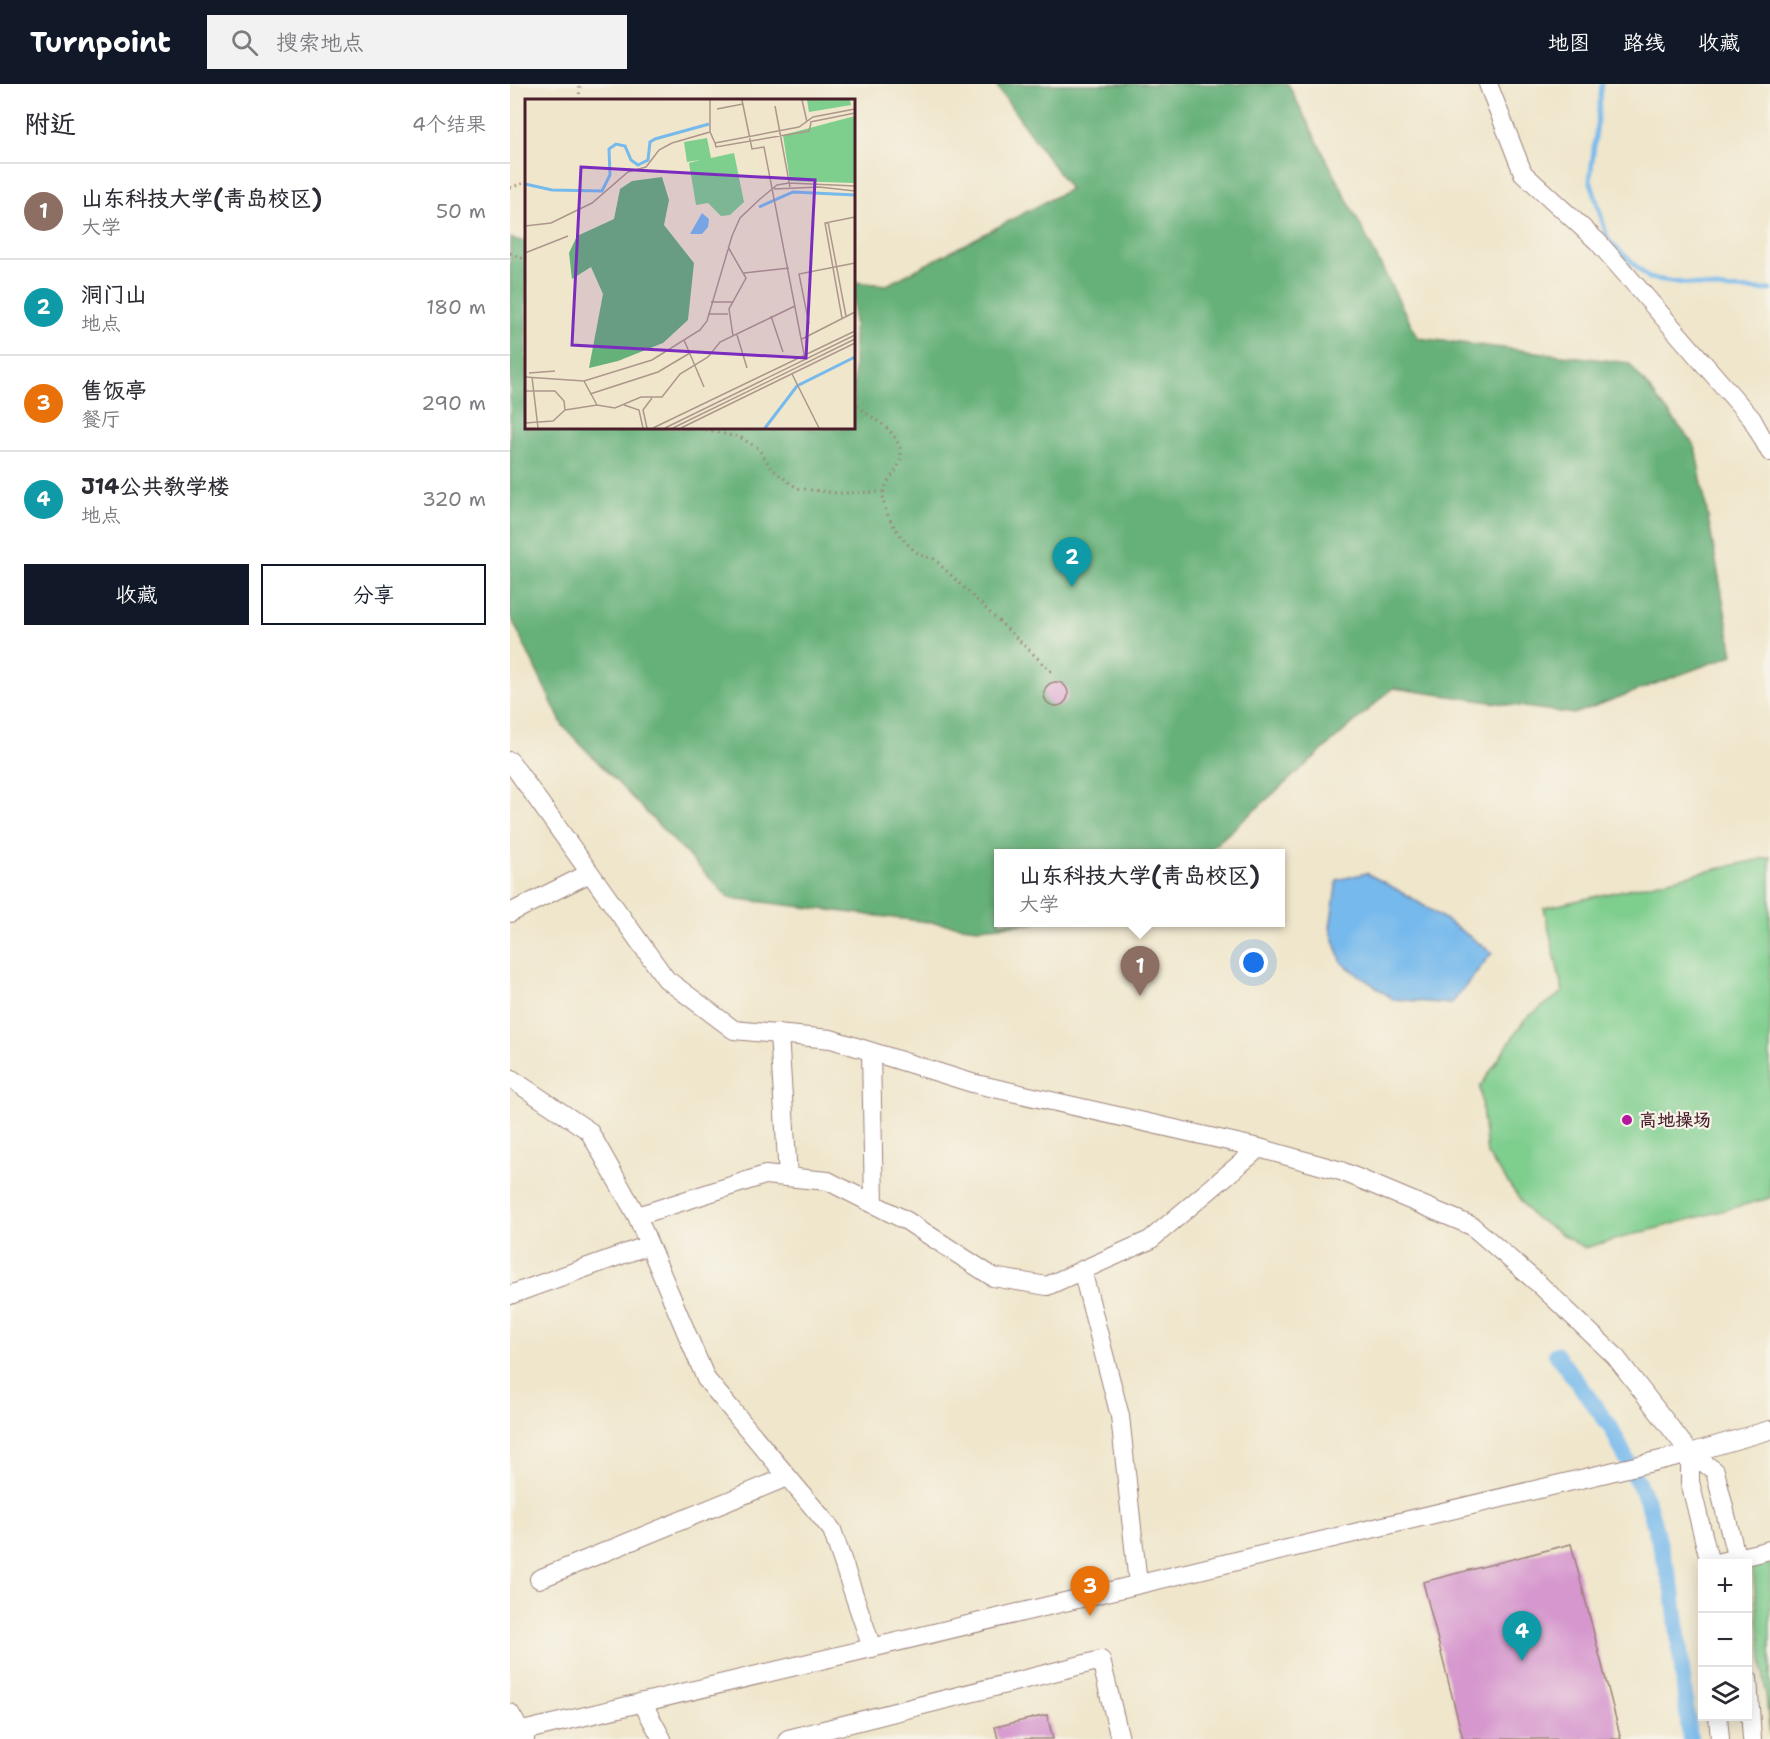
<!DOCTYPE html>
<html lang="zh">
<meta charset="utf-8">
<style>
body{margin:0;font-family:"Shantell Sans","LXGW WenKai TC",sans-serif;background:#f2f2f3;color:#2b2b33}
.controls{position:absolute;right:18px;bottom:18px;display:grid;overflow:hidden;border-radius:0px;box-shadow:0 3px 15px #0003}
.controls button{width:54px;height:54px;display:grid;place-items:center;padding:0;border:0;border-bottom:2px solid #e1e1e2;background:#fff;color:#2b2b33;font:30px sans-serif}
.you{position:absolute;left:744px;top:879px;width:21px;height:21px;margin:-15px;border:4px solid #fff;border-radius:50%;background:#1a73e8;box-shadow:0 0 0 9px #1a73e833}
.badge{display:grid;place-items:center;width:39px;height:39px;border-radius:50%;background:#111827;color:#fff;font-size:20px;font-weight:700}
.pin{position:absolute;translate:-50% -50px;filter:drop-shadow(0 2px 3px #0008)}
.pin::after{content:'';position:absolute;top:32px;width:21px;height:18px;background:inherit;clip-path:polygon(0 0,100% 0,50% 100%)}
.popup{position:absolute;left:484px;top:765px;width:291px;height:78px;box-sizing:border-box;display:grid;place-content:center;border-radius:0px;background:#fff;filter:drop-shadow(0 2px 4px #0005);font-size:20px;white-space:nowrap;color:#7c7c81}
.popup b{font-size:22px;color:#2b2b33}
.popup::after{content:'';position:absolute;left:50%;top:100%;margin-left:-12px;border:12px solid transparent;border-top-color:#fff}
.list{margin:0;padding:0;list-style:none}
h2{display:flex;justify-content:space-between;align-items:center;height:78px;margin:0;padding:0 24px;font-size:26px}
h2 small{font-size:20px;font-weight:400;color:#7c7c81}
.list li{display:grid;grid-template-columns:39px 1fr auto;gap:18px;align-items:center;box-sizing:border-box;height:96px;padding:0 24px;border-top:2px solid #e1e1e2}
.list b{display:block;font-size:22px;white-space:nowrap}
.list p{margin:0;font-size:20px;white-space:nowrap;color:#7c7c81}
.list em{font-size:20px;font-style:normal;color:#7c7c81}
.actions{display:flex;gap:12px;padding:18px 24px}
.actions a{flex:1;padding:14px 0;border:2px solid #111827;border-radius:0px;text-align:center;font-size:21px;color:#111827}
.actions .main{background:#111827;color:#fff}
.icon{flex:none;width:33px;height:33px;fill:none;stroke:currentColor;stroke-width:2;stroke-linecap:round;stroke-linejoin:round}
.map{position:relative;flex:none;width:1260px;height:1655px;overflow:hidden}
header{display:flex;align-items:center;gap:36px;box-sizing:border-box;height:84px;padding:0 30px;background:#111827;color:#fff}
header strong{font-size:28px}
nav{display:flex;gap:33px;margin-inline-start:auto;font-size:21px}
.search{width:420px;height:54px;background:#f2f2f3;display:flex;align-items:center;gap:15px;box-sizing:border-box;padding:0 21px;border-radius:0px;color:#7c7c81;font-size:22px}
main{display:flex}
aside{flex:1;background:#fff}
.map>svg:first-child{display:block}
.green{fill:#7ece8e;stroke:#64765c;stroke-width:1.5}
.forest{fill:#66b179;stroke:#586852;stroke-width:1.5}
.water{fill:#76b9ec;stroke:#606c8c;stroke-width:1.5}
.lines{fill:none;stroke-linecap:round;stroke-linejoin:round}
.stream{stroke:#76b9ec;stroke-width:4.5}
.canal{stroke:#76b9ec;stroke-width:16}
.building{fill:#d696ce}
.minor-casing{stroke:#9c827b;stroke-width:20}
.path{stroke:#9c827b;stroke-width:3;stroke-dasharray:1.5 4.5;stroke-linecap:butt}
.minor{stroke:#fff;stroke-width:18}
.poi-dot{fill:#b5179e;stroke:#f7f3e8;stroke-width:2}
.labels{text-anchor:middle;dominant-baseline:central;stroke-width:4.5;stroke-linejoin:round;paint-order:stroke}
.poi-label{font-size:18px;font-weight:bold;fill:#4a1f2b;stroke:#f7f3e8;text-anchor:start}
.inset-river{fill:none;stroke:#76b9ec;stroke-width:3}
.inset-road{fill:none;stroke:#ad968b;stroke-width:1.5}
.view{fill:#7b2cbf;fill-opacity:0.15;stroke:#7b2cbf;stroke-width:3}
.inset-edge{fill:none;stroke:#4a1f2b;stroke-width:3}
</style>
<header>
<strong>Turnpoint</strong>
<div class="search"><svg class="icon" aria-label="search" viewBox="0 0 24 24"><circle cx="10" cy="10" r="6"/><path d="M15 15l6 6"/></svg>搜索地点</div>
<nav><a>地图</a><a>路线</a><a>收藏</a></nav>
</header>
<main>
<aside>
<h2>附近<small>4个结果</small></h2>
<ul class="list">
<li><span class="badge" style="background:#8d6e63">1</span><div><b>山东科技大学(青岛校区)</b><p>大学</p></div><em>50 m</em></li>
<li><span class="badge" style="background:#0f9aa8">2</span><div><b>洞门山</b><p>地点</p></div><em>180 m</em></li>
<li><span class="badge" style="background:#e8710a">3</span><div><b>售饭亭</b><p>餐厅</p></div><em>290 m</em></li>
<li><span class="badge" style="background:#0f9aa8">4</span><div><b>J14公共教学楼</b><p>地点</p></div><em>320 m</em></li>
</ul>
<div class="actions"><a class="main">收藏</a><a>分享</a></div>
</aside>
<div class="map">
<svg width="1260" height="1655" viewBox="0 0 1260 1655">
<rect width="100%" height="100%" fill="#f7f3e8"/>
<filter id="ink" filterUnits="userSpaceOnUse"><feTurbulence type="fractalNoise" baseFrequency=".0167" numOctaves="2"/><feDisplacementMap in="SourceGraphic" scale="12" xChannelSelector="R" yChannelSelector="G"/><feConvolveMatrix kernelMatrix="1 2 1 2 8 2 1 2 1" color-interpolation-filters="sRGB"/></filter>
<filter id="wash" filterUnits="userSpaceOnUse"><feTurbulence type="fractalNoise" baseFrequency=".008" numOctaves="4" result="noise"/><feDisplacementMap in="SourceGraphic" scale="24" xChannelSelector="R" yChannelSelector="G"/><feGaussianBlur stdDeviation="1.35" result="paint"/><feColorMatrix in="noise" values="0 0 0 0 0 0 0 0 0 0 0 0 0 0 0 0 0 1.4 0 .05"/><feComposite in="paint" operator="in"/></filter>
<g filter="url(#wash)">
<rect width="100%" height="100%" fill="#efe6cb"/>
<path class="green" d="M1260,773V1114L1074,1164L1022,1132L977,1070L970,1003L1015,935L1053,908L1034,824Z
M1260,1474V1651L1242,1478Z"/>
<path class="forest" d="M485,0H778L908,254L1119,279L1185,362L1223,571L1064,630L883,604L696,769L489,770V838L526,839L468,844L219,814L53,642L0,531V154L16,158V344H344V198L377,201L560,105Z"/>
<path class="water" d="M856,789C902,812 941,838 982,869L941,920L883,915L832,879L820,844L827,796Z"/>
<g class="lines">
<path class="stream" d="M1092,0L1080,95L1098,156L1139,194L1214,205L1260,206"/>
<path class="canal" d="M1046,1270L1100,1342L1138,1419L1163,1507L1180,1655"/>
</g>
<g id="blocks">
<path class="building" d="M534 610a12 12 0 1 1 24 0a12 12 0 1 1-24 0Z
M1061,1460L1111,1655H953L913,1498Z
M537,1631L543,1655H488L485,1643Z"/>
</g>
</g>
<g filter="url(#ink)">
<use href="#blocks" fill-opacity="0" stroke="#9c827b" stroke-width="1.5"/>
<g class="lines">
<defs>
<path id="minor" d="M978,0L1013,89L1088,158L1242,335L1260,368
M0,677L156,895L224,946L321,955L462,999L749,1064L831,1087L962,1142L1030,1201L1105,1272L1180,1369L1205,1387L1228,1480
M0,829L80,789
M269,950L278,1093
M361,968L364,1120
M0,994L79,1047L127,1132L196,1295L322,1446L362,1564
M127,1132L255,1091L318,1097L397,1137L483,1193L537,1202L640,1156L749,1064
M572,1186L610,1332L628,1500
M0,1211L139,1161
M1180,1369V1398L1200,1480
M1202,1480L1260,1466
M29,1495L277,1393
M1238,1595L1242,1655
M132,1618L152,1655
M0,1629L15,1655
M1208,1632L1210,1655
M0,1650L1180,1369L1260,1346
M278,1655L591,1576L610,1655"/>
</defs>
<use href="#minor" class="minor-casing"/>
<path class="path" d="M69,16L70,0
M0,104L16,98
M0,169L16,176
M344,317C358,336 383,339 390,365C395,382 378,392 374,407C368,425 395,463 411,471C415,473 420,474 424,475L544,590
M190,344L231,354L248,364L262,385L287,404L326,409L373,408"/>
<use href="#minor" class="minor"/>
</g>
</g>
<circle class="poi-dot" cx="1117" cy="1036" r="6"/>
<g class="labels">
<g class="poi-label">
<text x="1129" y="1036">高地操场</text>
</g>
</g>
<g transform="translate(15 15)">
<rect width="330" height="330" fill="#efe6cb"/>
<path d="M282,1H325L326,6L284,13ZM330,17V84L265,82L258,36ZM182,39L186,59L209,54L219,103L205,116L196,117L183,104L171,106L164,64L175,61L162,63L159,43Z" fill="#7ece8e"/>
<path d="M137,78L144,101L139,126L169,164L163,221L138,244L93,262L64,269L78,195L66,168L47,180L44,154L52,137L89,120L95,90L107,82Z" fill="#66b179"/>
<path d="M177,114L184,120L183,128L177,135H165Z" fill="#76b9ec"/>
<path class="inset-river" d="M0,85L27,91L77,92L85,76L84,50L91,45L100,47L106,61L113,66L123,61L125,43L130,40L184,25M234,108L268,93L330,96M240,329L272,287L330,258"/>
<path class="inset-road" d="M185,1V33M217,1L227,50L239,48L280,260M277,1L282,23M250,7L265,88M192,10L218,5M285,23L330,14M190,44L274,28L288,18L330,10M190,44L191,48L284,32L286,24M249,90L294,88L330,92M303,123L321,217M0,127L26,124L67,104L103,73L121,68L134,51L147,44L185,33L190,44M203,148L221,179L204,210L208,237M0,154L43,137M219,174L264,169M186,203H208M183,215H203M246,217L258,253M317,219L300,124L330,118M284,225L274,175L330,164M212,236L222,269M277,240L330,213M159,241L179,288M4,274L30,272M267,275L294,329M0,278L59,282L127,261L175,231L182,222L207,137L215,119L235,100L252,86L264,84L330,87M7,278L13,329M59,282L72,306M0,292H30L39,302L40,311L28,322L0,324M65,295L133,273L165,254M99,306L114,311L118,329M40,311L72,306L90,309L116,298H137L155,275L183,258L195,243L270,207M122,329L118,311L127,299M128,329L330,232M140,329L330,236M148,329L330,240M156,329L330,244"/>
<path class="view" d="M56,68L290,81L281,259L47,246Z"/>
<rect width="330" height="330" class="inset-edge"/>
</g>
</svg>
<div class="controls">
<button>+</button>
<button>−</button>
<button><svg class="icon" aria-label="layers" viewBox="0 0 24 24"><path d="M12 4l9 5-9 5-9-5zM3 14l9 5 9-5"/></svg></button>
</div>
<div class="you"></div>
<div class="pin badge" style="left:630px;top:912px;background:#8d6e63">1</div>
<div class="popup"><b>山东科技大学(青岛校区)</b>大学</div>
<div class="pin badge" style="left:562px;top:503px;background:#0f9aa8">2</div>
<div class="pin badge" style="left:580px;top:1532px;background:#e8710a">3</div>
<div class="pin badge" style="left:1012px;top:1577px;background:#0f9aa8">4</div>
</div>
</main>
